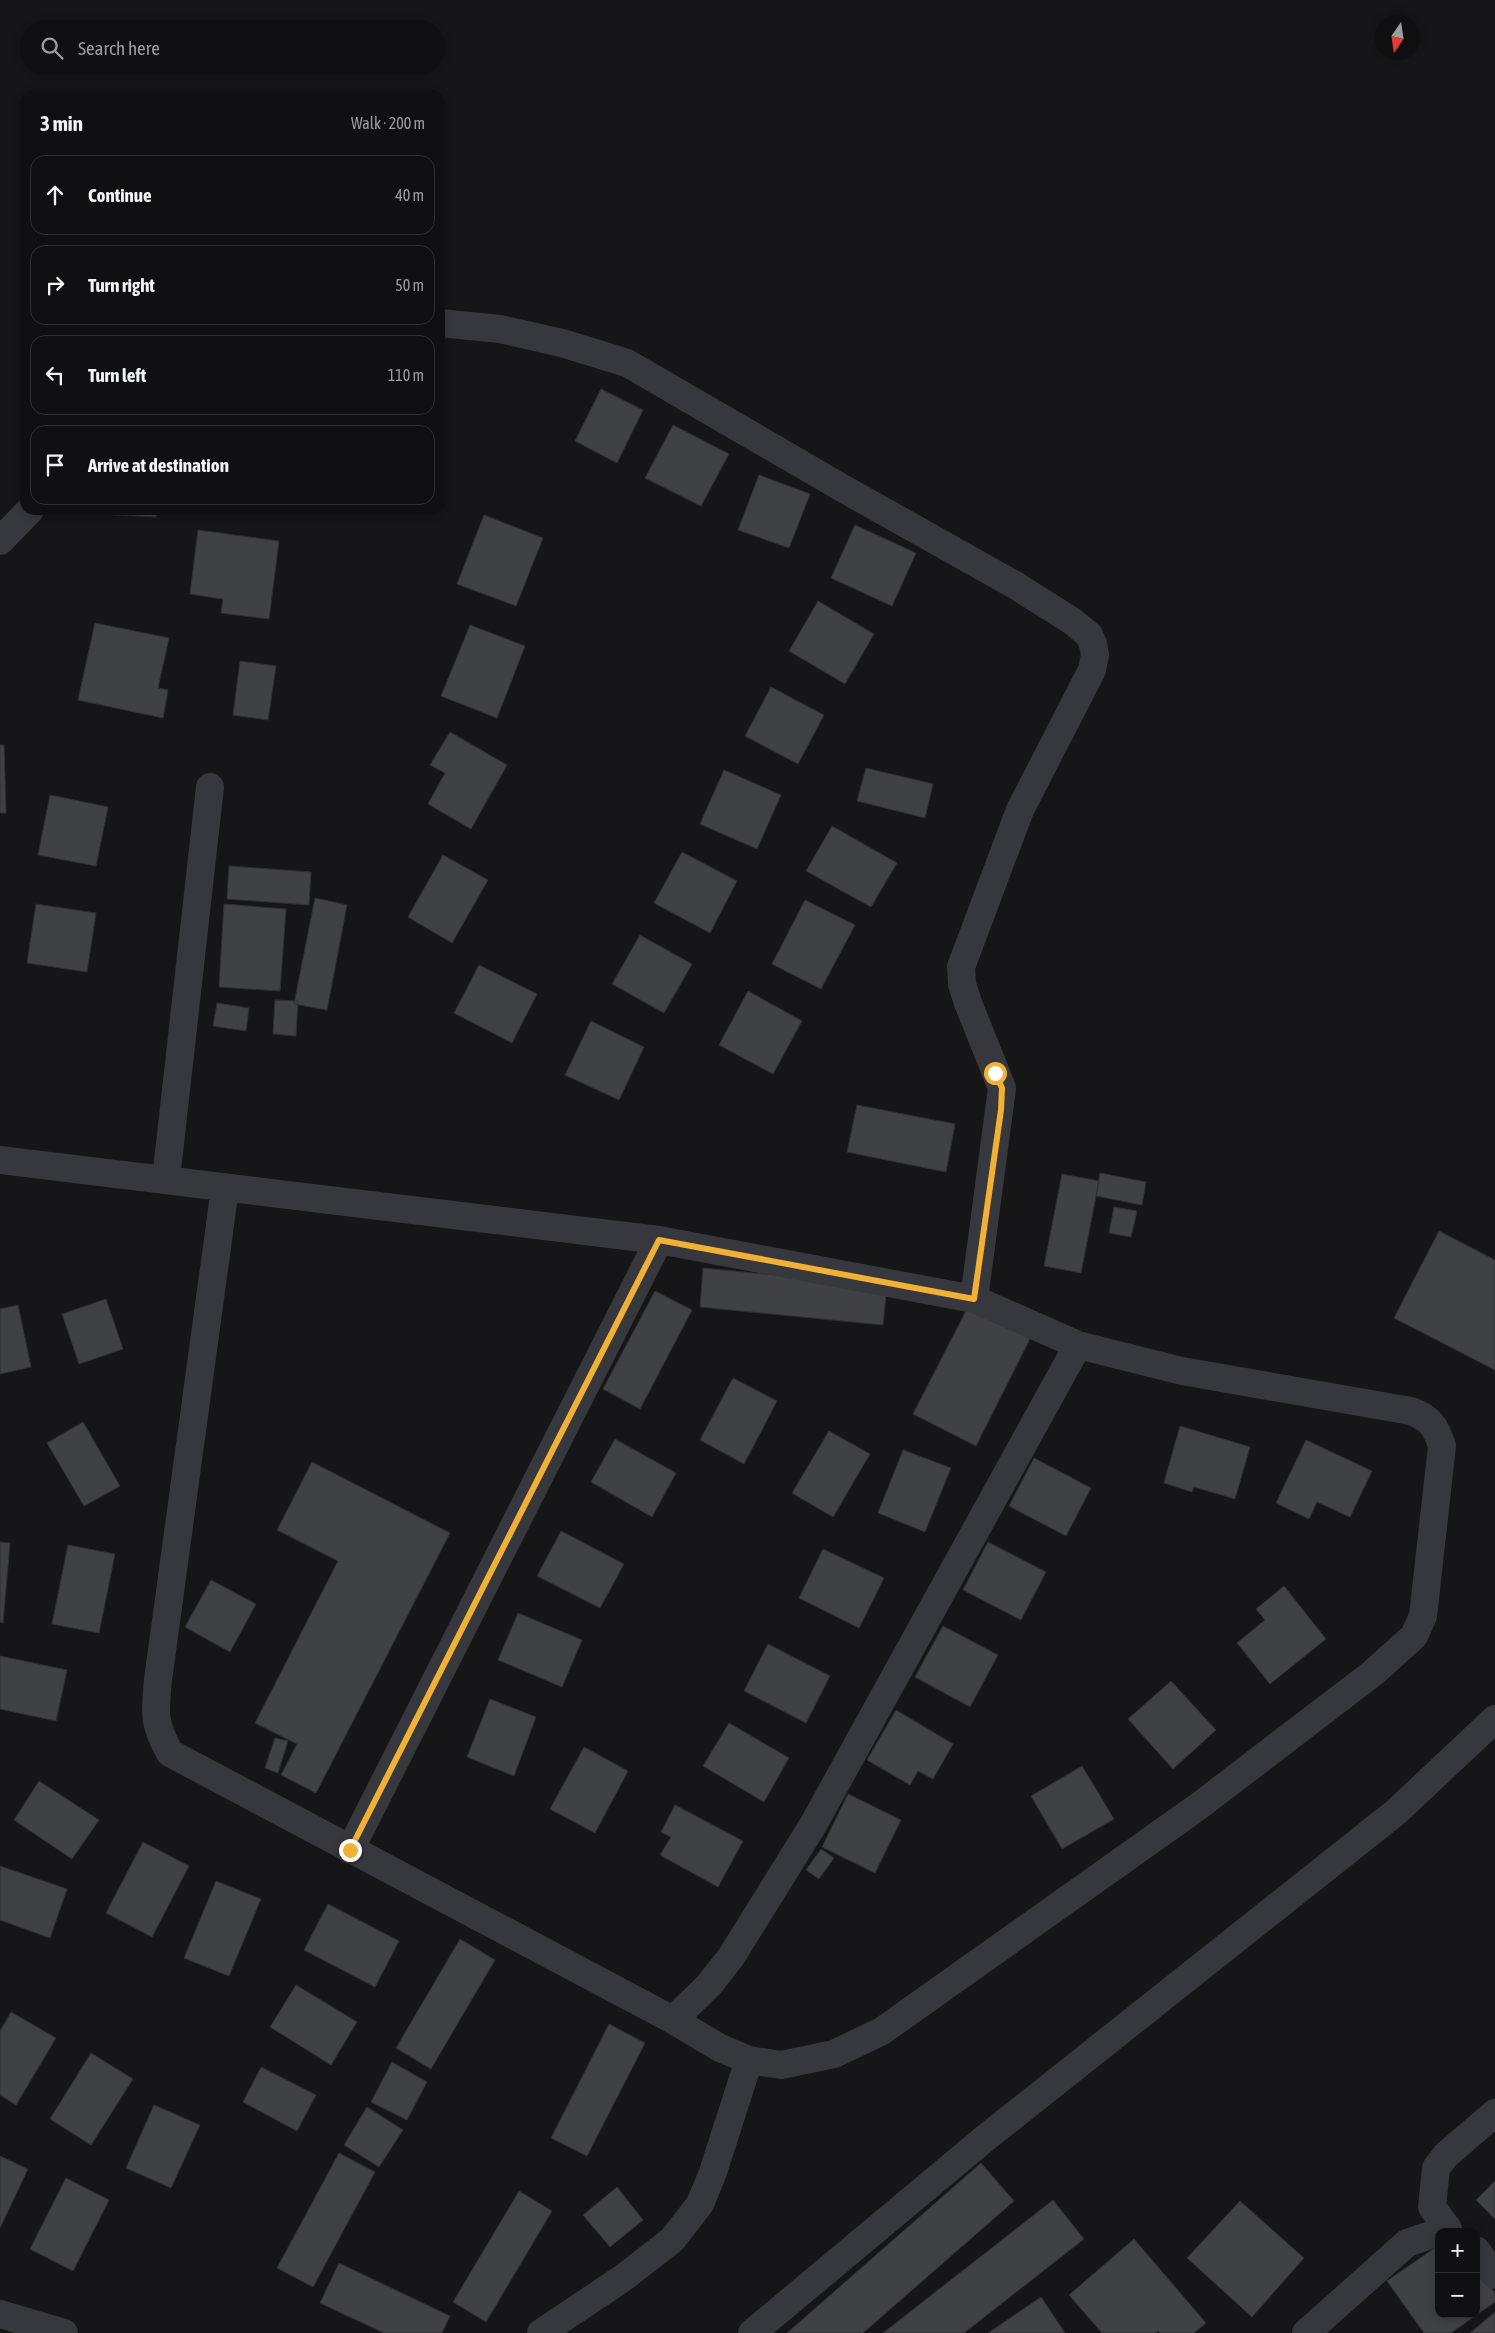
<!DOCTYPE html>
<meta charset="utf-8">
<style>
body{margin:0;font-family:"Asap Condensed",sans-serif;background:#19191b;color:#f1f3f6}
.controls{position:absolute;right:15px;bottom:15px;display:grid;overflow:hidden;border-radius:10px;box-shadow:0 2px 8px #0003}
.controls button{width:45px;height:45px;display:grid;place-items:center;padding:0;border:0;border-bottom:1px solid #303032;background:#101012;color:#f1f3f6;font:25px sans-serif}
.compass{position:absolute;left:1375px;top:15px;width:45px;height:45px;border-radius:50%;background:#101012;box-shadow:0 2px 8px #0003;rotate:193deg}
.stop{position:absolute;width:15px;height:15px;margin:-11px;border:4px solid #f2b134;border-radius:50%;background:#fff}
.stop.end{background:#f2b134;border-color:#fff;box-shadow:0 1px 5px #0008}
.list{margin:0;padding:0;list-style:none}
h2{display:flex;justify-content:space-between;align-items:center;height:65px;margin:0;padding:0 20px;font-size:21px}
h2 small{font-size:16px;font-weight:400;color:#9c9d9f}
.list li{display:grid;grid-template-columns:32px 1fr auto;gap:15px;align-items:center;box-sizing:border-box;height:80px;margin:0 10px 10px;padding:0 10px;border:1px solid #303032;border-radius:15px}
.list b{display:block;font-size:19px;white-space:nowrap}
.list em{font-size:16px;font-style:normal;color:#9c9d9f}
.icon{flex:none;width:28px;height:28px;fill:none;stroke:currentColor;stroke-width:2;stroke-linecap:round;stroke-linejoin:round}
.map{position:relative;flex:none;width:1495px;height:2333px;overflow:hidden}
.search{position:absolute;background:#101012;box-shadow:0 2px 8px #0003;left:20px;top:20px;width:425px;height:55px;display:flex;align-items:center;gap:12px;box-sizing:border-box;padding:0 18px;border-radius:28px;color:#9c9d9f;font-size:19px}
.panel{position:absolute;background:#101012;box-shadow:0 2px 8px #0003;left:20px;top:90px;width:425px;height:425px;border-radius:15px}
.map>svg:first-child{display:block}
.building{fill:#404145;stroke:#303034}
.lines{fill:none;stroke-linecap:round;stroke-linejoin:round}
.minor{stroke:#37383d;stroke-width:28}
.route{stroke:#f2b134;stroke-width:6}
</style>
<div class="map">
<svg width="1495" height="2333" viewBox="0 0 1495 2333">
<rect width="100%" height="100%" fill="#161618"/>
<path class="building" d="M601,389L643,410L617,463L575,441Z
M673,425L729,454L701,506L645,478Z
M759,475L810,494L789,548L738,530Z
M98,510H157L156,517L98,514Z
M484,515L543,538L516,606L457,584Z
M855,525L916,553L892,606L831,578Z
M198,530L279,541L269,619L221,613L223,599L190,594Z
M818,601L874,634L845,684L789,651Z
M95,623L169,638L158,688L168,690L163,718L78,700Z
M470,625L525,646L497,718L441,696Z
M240,661L276,666L268,720L233,715Z
M771,687L824,715L798,764L745,736Z
M450,732L507,765L471,829L428,804L445,773L430,765Z
M0,745H4L6,813H0Z
M866,768L933,784L925,818L857,801Z
M724,770L781,795L757,849L700,824Z
M50,795L108,807L96,866L38,855Z
M832,826L897,863L871,907L806,871Z
M682,852L737,881L710,933L654,903Z
M443,855L488,880L452,943L408,917Z
M229,866L311,872L309,905L227,899Z
M315,898L347,905L327,1010L294,1004Z
M805,900L855,925L821,989L772,964Z
M36,904L96,913L87,972L27,963Z
M224,904L286,909L280,991L219,987Z
M640,935L692,964L664,1013L612,984Z
M479,965L537,994L512,1043L454,1013Z
M748,991L802,1021L773,1074L719,1045Z
M275,1000L298,1001L296,1036L273,1034Z
M217,1003L249,1008L246,1031L213,1026Z
M591,1021L644,1047L619,1100L565,1075Z
M857,1105L955,1124L946,1172L847,1152Z
M1100,1173L1146,1182L1142,1205L1096,1196Z
M1062,1174L1099,1181L1081,1273L1044,1266Z
M1114,1207L1137,1211L1131,1237L1109,1233Z
M1439,1231L1495,1260V1370L1394,1318Z
M703,1268L887,1286L883,1325L700,1307Z
M655,1291L692,1310L640,1409L603,1389Z
M106,1299L123,1349L79,1364L62,1314Z
M970,1303L1032,1335L976,1446L913,1414Z
M18,1305L31,1367L0,1374V1309Z
M733,1378L777,1401L744,1464L700,1440Z
M83,1422L120,1486L84,1506L47,1443Z
M1180,1426L1250,1447L1235,1499L1194,1487L1192,1492L1164,1483Z
M829,1431L870,1454L833,1517L792,1493Z
M615,1439L676,1473L652,1517L591,1482Z
M1306,1440L1372,1471L1350,1517L1317,1502L1309,1519L1276,1503Z
M903,1450L951,1468L925,1532L878,1513Z
M1034,1458L1091,1488L1066,1536L1009,1506Z
M312,1462L450,1533L316,1793L281,1775L297,1744L255,1723L338,1561L277,1530Z
M561,1531L624,1564L600,1608L537,1576Z
M0,1542L10,1543L3,1623L0,1622Z
M988,1542L1046,1572L1021,1620L963,1590Z
M68,1545L115,1554L99,1633L52,1624Z
M823,1549L884,1578L859,1628L799,1598Z
M211,1580L256,1604L230,1652L185,1627Z
M1284,1586L1326,1639L1270,1684L1237,1643L1265,1620L1256,1609Z
M518,1613L582,1640L562,1687L498,1660Z
M943,1626L998,1655L970,1707L915,1677Z
M768,1644L830,1676L806,1723L744,1691Z
M0,1656L67,1670L56,1721L0,1709Z
M1171,1681L1216,1730L1173,1769L1128,1719Z
M490,1699L536,1717L514,1776L467,1757Z
M896,1710L953,1744L933,1779L918,1771L910,1785L867,1760Z
M729,1723L789,1758L764,1802L703,1766Z
M275,1738L288,1741L278,1773L265,1768Z
M584,1747L628,1771L595,1833L550,1809Z
M1082,1766L1114,1819L1062,1849L1031,1796Z
M39,1781L99,1820L72,1859L14,1820Z
M848,1794L901,1820L875,1873L822,1847Z
M675,1805L743,1841L718,1887L660,1855L671,1837L661,1832Z
M143,1842L189,1866L152,1937L106,1913Z
M821,1849L834,1858L819,1879L806,1870Z
M0,1866L67,1889L50,1938L0,1920Z
M216,1881L261,1899L229,1976L184,1958Z
M328,1904L399,1941L375,1987L304,1950Z
M460,1939L495,1960L431,2069L396,2048Z
M296,1985L357,2022L331,2065L270,2027Z
M11,2012L56,2038L16,2105L0,2095V2031Z
M609,2024L645,2043L587,2156L551,2138Z
M91,2053L133,2079L91,2145L50,2119Z
M392,2062L427,2082L407,2120L371,2102Z
M261,2067L316,2095L297,2131L243,2102Z
M154,2105L200,2125L171,2188L126,2168Z
M367,2107L403,2130L379,2167L344,2145Z
M339,2153L375,2172L313,2287L277,2268Z
M0,2156L28,2169L0,2228Z
M981,2163L1014,2201L863,2333H787Z
M66,2178L109,2200L73,2271L30,2249Z
M1495,2181V2219L1476,2200Z
M617,2187L643,2220L610,2247L583,2215Z
M519,2191L552,2211L486,2322L453,2302Z
M1053,2200L1084,2239L964,2333H883Z
M1240,2201L1304,2258L1252,2317L1187,2258Z
M1134,2239L1206,2323L1194,2333H1160L1158,2331L1155,2333H1102L1069,2295Z
M1439,2245V2314H1476V2267L1495,2293V2302L1451,2333H1424L1387,2281Z
M339,2263L450,2316L442,2333H384L320,2303Z
M1041,2297L1065,2333H988Z
M1495,2312V2333H1470Z"/>
<g class="lines">
<path class="minor" d="M440,323L500,329L562,343L627,363L844,489L1015,585L1072,621L1089,635L1093,644L1095,655L1092,670L1020,810L961,967L962,984L968,1003L1002,1088L974,1299
M0,541L30,510
M0,1160L659,1240L974,1299L1078,1345L1182,1371L1411,1411C1430,1418 1436,1427 1442,1446L1423,1616L1414,1636L1373,1673L1199,1806L882,2031L834,2054L781,2065L749,2060L720,2048L673,2020L170,1753C153,1723 155,1713 158,1680L225,1188
M166,1179L210,787
M350,1850L659,1240
M673,2020L709,1985L731,1957L813,1825L1078,1345
M1448,2229L1432,2207L1436,2168L1446,2155L1495,2113
M1476,2250L1495,2275
M0,2314L64,2333
M541,2333L623,2278L672,2240L700,2204L712,2175L749,2060
M752,2333L983,2140L1396,1812L1495,1719
M1306,2333L1407,2243L1439,2232"/>
</g>
<g class="lines">
<path class="route" d="M350,1850L659,1240L974,1299L1001,1110L1002,1088L995,1073"/>
</g>
</svg>
<div class="controls">
<button>+</button>
<button>−</button>
</div>
<svg class="compass" viewBox="-18 -18 36 36"><path d="M0-13l5 13h-10z" fill="#e53935"/><path d="M0 13l5-13h-10z" fill="#9c9d9f"/></svg>
<div class="stop" style="left:995px;top:1073px"></div>
<div class="stop end" style="left:350px;top:1850px"></div>
<div class="search"><svg class="icon" aria-label="search" viewBox="0 0 24 24"><circle cx="10" cy="10" r="6"/><path d="M15 15l6 6"/></svg>Search here</div>
<section class="panel">
<h2>3 min<small>Walk · 200 m</small></h2>
<ul class="list">
<li><svg class="icon" aria-label="ahead" viewBox="0 0 24 24"><path d="M12 20V5M6 11l6-6 6 6"/></svg><div><b>Continue</b></div><em>40 m</em></li>
<li><svg class="icon" aria-label="right" viewBox="0 0 24 24"><path d="M7 20v-9h11M14 6l5 5-5 5"/></svg><div><b>Turn right</b></div><em>50 m</em></li>
<li><svg class="icon" aria-label="left" viewBox="0 0 24 24"><path d="M17 20v-9H6M10 6l-5 5 5 5"/></svg><div><b>Turn left</b></div><em>110 m</em></li>
<li><svg class="icon" aria-label="arrive" viewBox="0 0 24 24"><path d="M6 21V4h12l-3 4 3 4H6"/></svg><div><b>Arrive at destination</b></div></li>
</ul>
</section>
</div>
